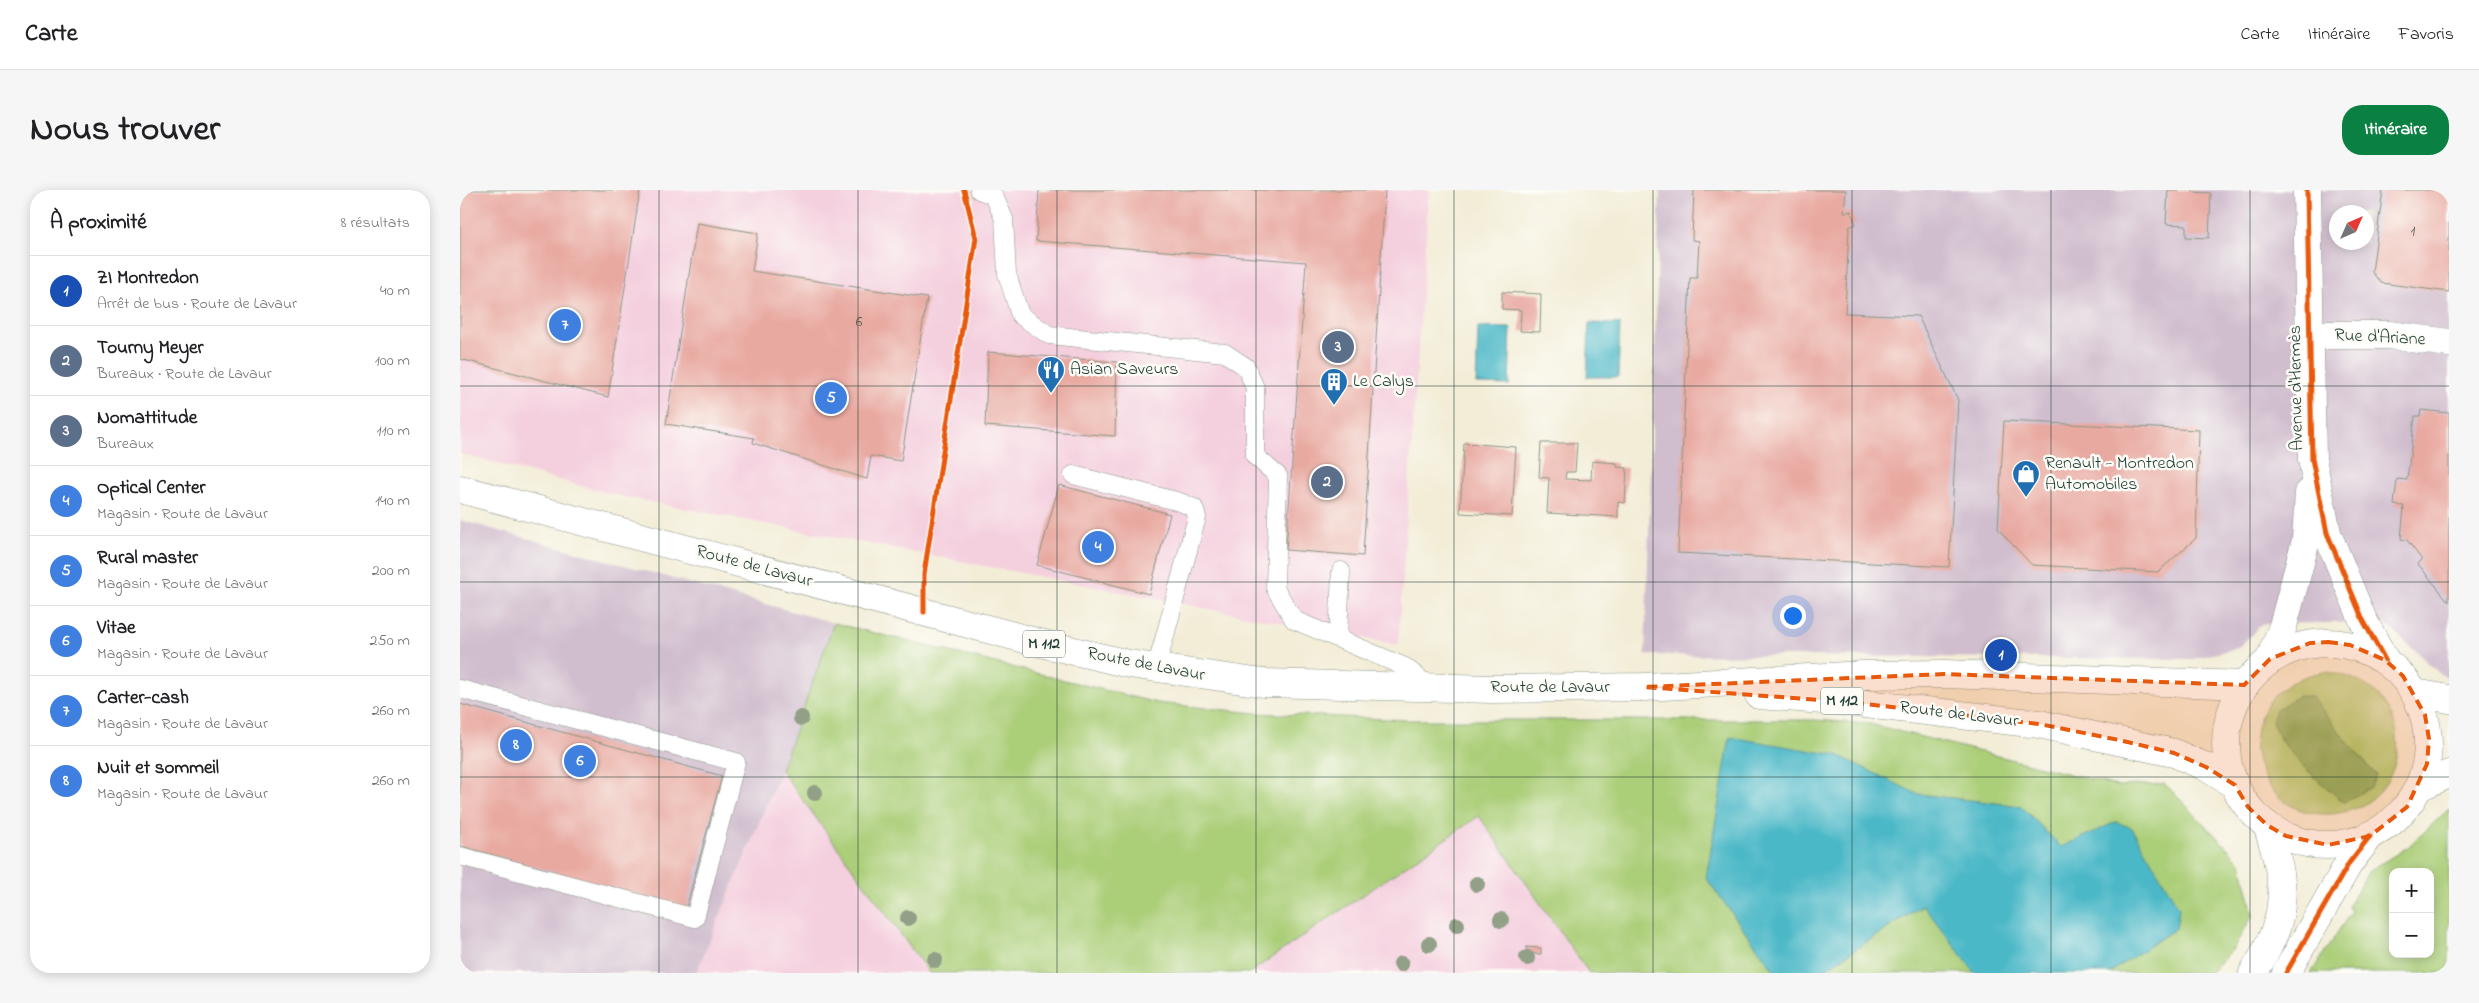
<!DOCTYPE html>
<html lang="fr">
<meta charset="utf-8">
<style>
body{margin:0;font-family:"Indie Flower",sans-serif;background:#f6f6f6;color:#202124}
.controls{position:absolute;right:15px;bottom:15px;display:grid;overflow:hidden;border-radius:10px;box-shadow:0 2px 12px #0003}
.controls button{width:45px;height:45px;display:grid;place-items:center;padding:0;border:0;border-bottom:1px solid #e0e0e0;background:#fff;color:#202124;font:25px sans-serif}
.compass{position:absolute;left:1869px;top:15px;width:45px;height:45px;border-radius:50%;background:#fff;box-shadow:0 2px 12px #0003;rotate:45deg}
.you{position:absolute;left:1332px;top:425px;width:18px;height:18px;margin:-12px;border:4px solid #fff;border-radius:50%;background:#1a73e8;box-shadow:0 0 0 8px #1a73e833}
.badge{display:grid;place-items:center;width:32px;height:32px;border-radius:50%;background:#0b8043;color:#fff;font-size:16px;font-weight:700}
.pin{position:absolute;translate:-50% -50%;border:2px solid #fff;box-shadow:0 1px 5px #0006}
.list{margin:0;padding:0;list-style:none}
h2{display:flex;justify-content:space-between;align-items:center;height:65px;margin:0;padding:0 20px;font-size:21px}
h2 small{font-size:16px;font-weight:400;color:#757577}
.list li{display:grid;grid-template-columns:32px 1fr auto;gap:15px;align-items:center;box-sizing:border-box;height:70px;padding:0 20px;border-top:1px solid #e0e0e0}
.list b{display:block;font-size:19px;white-space:nowrap}
.list p{margin:0;font-size:16px;white-space:nowrap;color:#757577}
.list em{font-size:16px;font-style:normal;color:#757577}
.map{position:relative;flex:none;width:1989px;height:783px;overflow:hidden;border-radius:20px}
header{display:flex;align-items:center;gap:30px;box-sizing:border-box;height:70px;padding:0 25px;background:#fff;border-bottom:1px solid #e0e0e0}
header strong{font-size:24px}
nav{display:flex;gap:28px;margin-inline-start:auto;font-size:18px}
.intro{display:flex;align-items:center;justify-content:space-between;box-sizing:border-box;height:120px;padding:0 30px}
h1{margin:0;font-size:35px}
.button{padding:12px 22px;border-radius:20px;background:#0b8043;color:#fff;font-size:18px;font-weight:700}
main{display:flex;gap:30px;padding:0 30px}
aside{flex:1;background:#fff;border-radius:20px;box-shadow:0 2px 12px #0003}
.map>svg:first-child{display:block}
.built{fill:#f4cfde}
.industrial{fill:#d0bdce;fill-rule:evenodd}
.green{fill:#abce78;stroke:#658656;fill-rule:evenodd}
.forest{fill:#88b168;stroke:#54774e}
.water{fill:#4cb8c7;stroke:#367a7e}
.building{fill:#e8a9a0}
.lines{fill:none;stroke-linecap:round;stroke-linejoin:round}
.service-casing{stroke:#899586;stroke-width:19}
.minor-casing{stroke:#899586;stroke-width:29}
.tertiary-casing{stroke:#899586;stroke-width:29}
.primary-casing{stroke:#899586;stroke-width:29}
.service{stroke:#fff;stroke-width:18}
.minor{stroke:#fff;stroke-width:28}
.tertiary{stroke:#fff;stroke-width:28}
.primary{stroke:#fff;stroke-width:28}
.cycleway-casing{stroke:#fdfcf7;stroke-width:8}
.cycleway{stroke:#e8590c;stroke-width:5}
.tree{fill:#92a087}
.marked{fill:#e8590c;fill-opacity:0.2;stroke:#e8590c;stroke-width:4;stroke-dasharray:10 6;stroke-linejoin:round}
.grid{fill:none;stroke:#1f3d34;stroke-width:1;stroke-opacity:0.55}
.labels{text-anchor:middle;dominant-baseline:central;stroke-width:5;stroke-linejoin:round;paint-order:stroke}
.number-label{font-size:15px;fill:#51584f}
.shield{fill:#fdfcf7;stroke:#62766e;stroke-width:1}
.shield-label{font-size:16px;font-weight:bold;fill:#1f3d34}
.street-label{font-size:18px;fill:#1f3d34;stroke:#fdfcf7}
.poi-label{font-size:18px;fill:#1f3d34;stroke:#fdfcf7;text-anchor:start}
</style>
<header>
<strong>Carte</strong>
<nav><a>Carte</a><a>Itinéraire</a><a>Favoris</a></nav>
</header>
<div class="intro"><h1>Nous trouver</h1><a class="button">Itinéraire</a></div>
<main>
<aside>
<h2>À proximité<small>8 résultats</small></h2>
<ul class="list">
<li><span class="badge" style="background:#1a4fb4">1</span><div><b>ZI Montredon</b><p>Arrêt de bus · Route de Lavaur</p></div><em>40 m</em></li>
<li><span class="badge" style="background:#5c6f8a">2</span><div><b>Tourny Meyer</b><p>Bureaux · Route de Lavaur</p></div><em>100 m</em></li>
<li><span class="badge" style="background:#5c6f8a">3</span><div><b>Nomattitude</b><p>Bureaux</p></div><em>110 m</em></li>
<li><span class="badge" style="background:#3f7fe0">4</span><div><b>Optical Center</b><p>Magasin · Route de Lavaur</p></div><em>140 m</em></li>
<li><span class="badge" style="background:#3f7fe0">5</span><div><b>Rural master</b><p>Magasin · Route de Lavaur</p></div><em>200 m</em></li>
<li><span class="badge" style="background:#3f7fe0">6</span><div><b>Vitae</b><p>Magasin · Route de Lavaur</p></div><em>250 m</em></li>
<li><span class="badge" style="background:#3f7fe0">7</span><div><b>Carter-cash</b><p>Magasin · Route de Lavaur</p></div><em>260 m</em></li>
<li><span class="badge" style="background:#3f7fe0">8</span><div><b>Nuit et sommeil</b><p>Magasin · Route de Lavaur</p></div><em>260 m</em></li>
</ul>
</aside>
<div class="map">
<svg width="1989" height="783" viewBox="0 0 1989 783">
<rect width="100%" height="100%" fill="#fdfcf7"/>
<filter id="ink" filterUnits="userSpaceOnUse"><feTurbulence type="fractalNoise" baseFrequency=".02" numOctaves="2"/><feDisplacementMap in="SourceGraphic" scale="10" xChannelSelector="R" yChannelSelector="G"/><feConvolveMatrix kernelMatrix="1 2 1 2 8 2 1 2 1" color-interpolation-filters="sRGB"/></filter>
<filter id="wash" filterUnits="userSpaceOnUse"><feTurbulence type="fractalNoise" baseFrequency=".0096" numOctaves="4" result="noise"/><feDisplacementMap in="SourceGraphic" scale="20" xChannelSelector="R" yChannelSelector="G"/><feGaussianBlur stdDeviation="1.12" result="paint"/><feColorMatrix in="noise" values="0 0 0 0 0 0 0 0 0 0 0 0 0 0 0 0 0 1.4 0 .05"/><feComposite in="paint" operator="in"/></filter>
<g filter="url(#wash)">
<rect width="100%" height="100%" fill="#f3edd7"/>
<path class="built" d="M0,0H969L938,455L155,305L0,264Z
M321,580L469,783H236Z
M1019,626L1129,783H789Z"/>
<path class="industrial" d="M1200,0H1989V488L1980,484L1924,432L1802,434L1778,458L1732,469L1185,465ZM1876,22H1906V52H1876Z
M0,330L374,433L321,580L236,783H0Z"/>
<path class="green" d="M374,433L697,513L796,523L948,530H1354L1410,534L1657,596L1705,594L1781,672L1793,725L1773,759L1750,783H1649L1716,738L1656,632L1601,657L1561,616L1457,604L1377,565L1246,688L1316,783H1129L1019,626L789,783H469L321,580Z
M1864,482C1966,491 1956,621 1869,624C1784,628 1761,498 1864,482ZM1819,548L1893,559L1916,585L1884,612L1852,585Z
M1989,619V783H1851L1891,722L1888,716L1909,681L1948,657ZM1933,682H1970V764H1933Z
M1464,715L1515,783H1359Z"/>
<path class="forest" d="M1838,506L1852,507L1893,559L1916,585L1911,597L1884,612C1857,589 1826,565 1812,532L1816,520Z"/>
<path class="water" d="M1129,133L1160,134L1158,187H1127Z
M1018,137L1051,138L1049,195L1016,194Z
M1270,547L1377,565L1457,604L1561,616L1601,657L1656,632L1672,638L1719,718L1716,738L1649,783H1515L1463,715L1359,783H1316L1246,688Z"/>
<g id="blocks">
<path class="building" d="M0,0H180L148,207L0,169Z
M579,0H925L903,366L826,360L846,72L576,51Z
M1234,0H1386L1384,23L1391,21L1396,34L1389,37L1385,123L1458,126L1498,210L1489,377L1218,363L1230,88H1237L1239,51L1232,50Z
M1708,0H1733V2L1751,3L1749,48L1726,47V35L1706,34Z
M1923,0H1989V102L1921,93L1912,82Z
M237,33L298,43L292,81L467,108L441,271L411,266L407,289L293,253L294,248L206,234Z
M1042,102L1081,104L1080,142L1060,141L1061,120L1042,119Z
M528,162L657,172L655,246L525,236Z
M1961,220L1989,223V412L1958,374L1962,370L1947,350L1941,349L1944,316L1934,315L1937,289L1947,290L1955,226H1960Z
M1544,231L1739,240L1736,348L1698,382L1572,375L1538,339Z
M1004,253L1056,257L1052,326L1000,323Z
M1081,253H1117L1115,282H1106L1105,289L1131,290L1132,271L1157,273V277L1167,278L1165,313L1158,312V327L1087,323L1089,288L1079,287Z
M599,295L710,324L689,404L577,375Z
M0,514L262,586L226,718L0,656Z
M1066,757L1081,758V764H1068Z"/>
</g>
</g>
<g filter="url(#ink)">
<use href="#blocks" fill-opacity="0" stroke="#899586" stroke-width="1"/>
<g class="lines">
<defs>
<path id="service" d="M519,0L534,6L544,29L547,84L560,125L589,145L765,163L786,177L795,198V266L818,286L815,398L834,430L945,477L970,497
M613,285L720,312L734,318L737,327L696,479
M878,448L881,381
M0,499L276,572L235,728L0,666"/>
<path id="minor" d="M1847,0L1852,269L1867,343L1903,430L1925,470
M1850,145H1929L1989,153
M1810,469L1823,436L1846,350L1849,303"/>
<path id="tertiary" d="M1793,783C1829,728 1828,697 1807,635
M1826,783L1889,673L1910,646"/>
<path id="primary" d="M0,299L576,452L669,474L803,493L1033,499L1184,497L1404,485L1484,484L1784,495
M1766 554a101 101 0 1 1 202 0a101 101 0 1 1-202 0Z
M1955,503L1989,509
M1299,505L1388,512L1579,534L1714,563L1746,577L1775,595
M1959,597L1989,584"/>
</defs>
<use href="#service" class="service-casing"/>
<use href="#minor" class="minor-casing"/>
<use href="#tertiary" class="tertiary-casing"/>
<use href="#primary" class="primary-casing"/>
<use href="#service" class="service"/>
<use href="#minor" class="minor"/>
<use href="#tertiary" class="tertiary"/>
<use href="#primary" class="primary"/>
<defs>
<path id="cycleway" d="M1847,0L1852,269L1867,343L1903,430L1925,470
M464,422V384L516,48L504,0
M1826,783L1889,673L1910,646"/>
</defs>
<use href="#cycleway" class="cycleway-casing"/>
<use href="#cycleway" class="cycleway"/>
</g>
<g class="tree">
<circle cx="341" cy="528" r="8"/>
<circle cx="355" cy="603" r="8"/>
<circle cx="1017" cy="694" r="8"/>
<circle cx="448" cy="728" r="8"/>
<circle cx="1041" cy="730" r="8"/>
<circle cx="997" cy="735" r="8"/>
<circle cx="969" cy="754" r="8"/>
<circle cx="1067" cy="768" r="8"/>
<circle cx="475" cy="770" r="8"/>
<circle cx="941" cy="774" r="8"/>
</g>
</g>
<path class="marked" d="M1868,452L1890,455L1925,470L1943,486L1965,525L1969,549L1967,574L1947,617L1910,646L1868,655L1826,646L1807,635L1788,617L1775,595L1746,577L1714,563L1659,550L1579,534L1388,512L1184,497L1484,484L1784,495L1810,469L1850,453Z"/>
<path class="grid" d="M199,0V783M398,0V783M597,0V783M796,0V783M994,0V783M1193,0V783M1392,0V783M1591,0V783M1790,0V783M0,196H1989M0,392H1989M0,587H1989"/>
<defs>
<symbol id="restaurant-pin" viewBox="-11 -11 22 30"><path d="M0 17L-7.5 6A9.5 9.5 0 1 1 7.5 6Z" fill="#1f6fb2" stroke="#fdfcf7"/><path d="M-5-6h1v4h1v-4h1v4h1v-4h1v5L-1.5 .5V6h-2V.5L-5-1ZM5-6V6H3V1.5H1.5Q1.5-4 5-6Z" fill="#fff"/></symbol>
<symbol id="building-pin" viewBox="-11 -11 22 30"><path d="M0 17L-7.5 6A9.5 9.5 0 1 1 7.5 6Z" fill="#1f6fb2" stroke="#fdfcf7"/><path d="M-4-6H4V6H1V3H-1V6H-4ZM-2.5-4.3h1.7v1.8h-1.7ZM.8-4.3h1.7v1.8H.8ZM-2.5-1h1.7V.8h-1.7ZM.8-1h1.7V.8H.8Z" fill="#fff"/></symbol>
<symbol id="shop-pin" viewBox="-11 -11 22 30"><path d="M0 17L-7.5 6A9.5 9.5 0 1 1 7.5 6Z" fill="#1f6fb2" stroke="#fdfcf7"/><path d="M-5-2.5h2.3a2.7 3.5 0 0 1 5.4 0H5L5.5 6h-11ZM-1.5-2.5h3a1.5 2.3 0 0 0-3 0Z" fill="#fff"/></symbol>
</defs>
<g fill-rule="evenodd">
<use href="#restaurant-pin" x="575" y="164" width="32" height="43"/>
<use href="#building-pin" x="858" y="176" width="32" height="43"/>
<use href="#shop-pin" x="1550" y="268" width="32" height="43"/>
</g>
<g class="labels">
<g class="number-label">
<text x="1953" y="41">1</text>
<text x="399" y="132">6</text>
</g>
<g class="shield">
<rect x="563" y="440.5" width="42" height="27" rx="4"/>
<rect x="1361" y="497.5" width="42" height="27" rx="4"/>
</g>
<g class="shield-label">
<text x="584" y="454">M 112</text>
<text x="1382" y="511">M 112</text>
</g>
<g class="street-label">
<text transform="translate(1920 148) rotate(3)">Rue d'Ariane</text>
<text transform="translate(1837 198) rotate(-91)">Avenue d'Hermès</text>
<text transform="translate(294 377) rotate(15)">Route de Lavaur</text>
<text transform="translate(686 475) rotate(11)">Route de Lavaur</text>
<text x="1090" y="498">Route de Lavaur</text>
<text transform="translate(1499 525) rotate(7)">Route de Lavaur</text>
</g>
<g class="poi-label">
<text x="610" y="180">Asian Saveurs</text>
<text x="893" y="192">Le Calys</text>
<text x="1585" y="274">Renault - Montredon<tspan x="1585" dy="21">Automobiles</tspan></text>
</g>
</g>
</svg>
<div class="controls">
<button>+</button>
<button>−</button>
</div>
<svg class="compass" viewBox="-18 -18 36 36"><path d="M0-13l5 13h-10z" fill="#e53935"/><path d="M0 13l5-13h-10z" fill="#757577"/></svg>
<div class="you"></div>
<div class="pin badge" style="left:1541px;top:465px;background:#1a4fb4">1</div>
<div class="pin badge" style="left:867px;top:292px;background:#5c6f8a">2</div>
<div class="pin badge" style="left:878px;top:157px;background:#5c6f8a">3</div>
<div class="pin badge" style="left:638px;top:357px;background:#3f7fe0">4</div>
<div class="pin badge" style="left:371px;top:208px;background:#3f7fe0">5</div>
<div class="pin badge" style="left:120px;top:571px;background:#3f7fe0">6</div>
<div class="pin badge" style="left:105px;top:135px;background:#3f7fe0">7</div>
<div class="pin badge" style="left:56px;top:555px;background:#3f7fe0">8</div>
</div>
</main>
